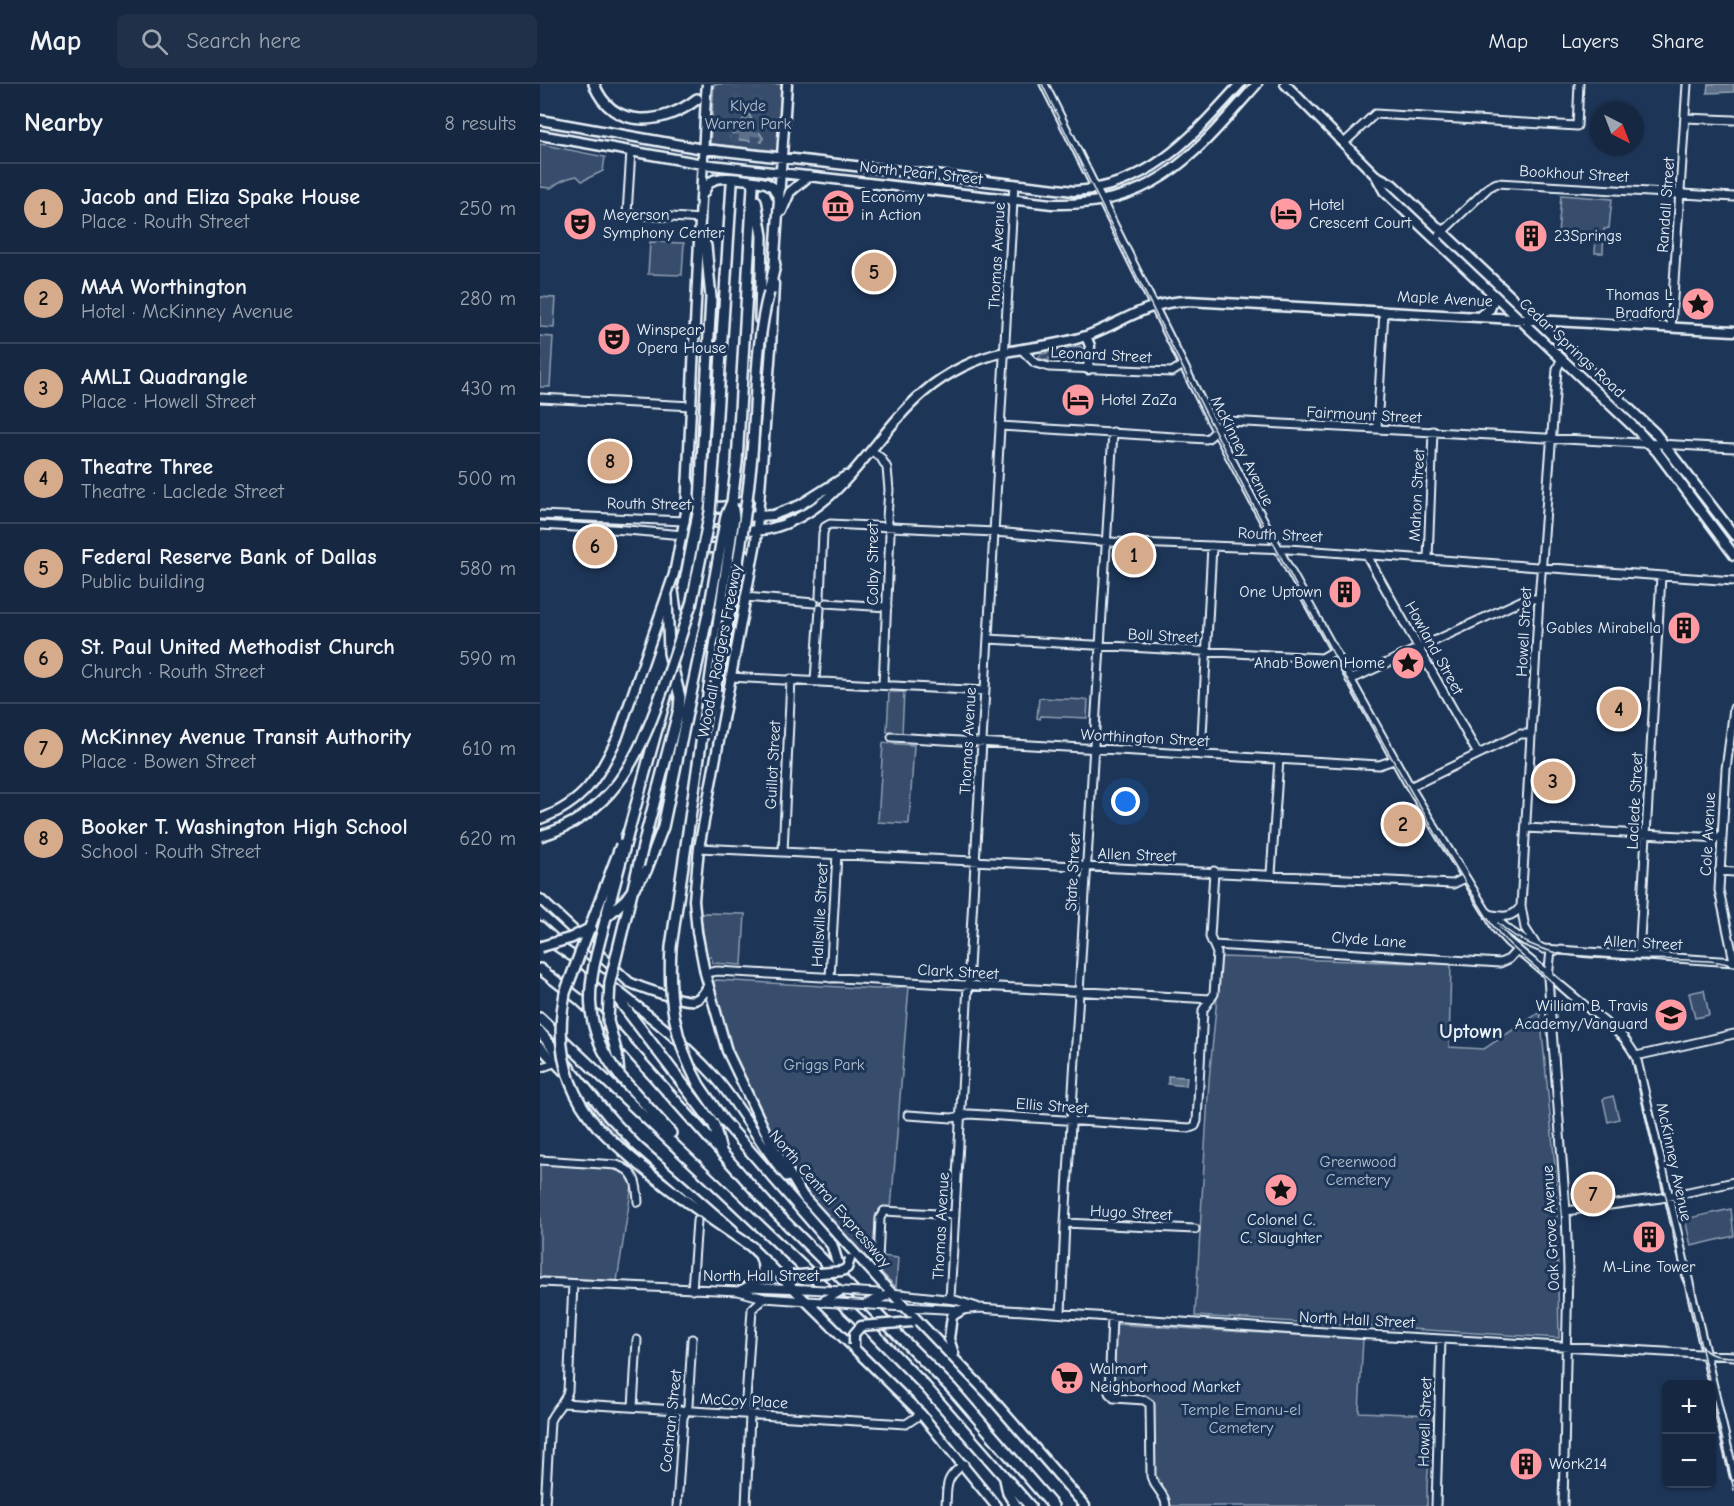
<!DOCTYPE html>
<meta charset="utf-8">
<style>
body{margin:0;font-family:"Comic Neue",sans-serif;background:#1f3048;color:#f1f3f6}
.controls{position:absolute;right:18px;bottom:18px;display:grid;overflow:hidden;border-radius:9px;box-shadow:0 2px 4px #0004}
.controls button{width:54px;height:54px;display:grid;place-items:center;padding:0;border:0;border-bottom:2px solid #35445a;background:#162841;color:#f1f3f6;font:30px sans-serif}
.compass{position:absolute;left:1050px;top:18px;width:54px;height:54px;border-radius:50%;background:#162841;box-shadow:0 2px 4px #0004;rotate:138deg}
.you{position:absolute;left:586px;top:718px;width:21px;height:21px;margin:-15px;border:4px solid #fff;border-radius:50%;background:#1a73e8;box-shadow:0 0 0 9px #1a73e833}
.badge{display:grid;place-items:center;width:39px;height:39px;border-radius:50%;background:#d6ab8b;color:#111;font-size:20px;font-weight:700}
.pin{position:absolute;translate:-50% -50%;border:3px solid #fff;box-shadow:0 2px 6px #0006}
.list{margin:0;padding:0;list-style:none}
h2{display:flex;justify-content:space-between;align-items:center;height:78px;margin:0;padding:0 24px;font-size:26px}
h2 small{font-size:20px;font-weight:400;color:#9ea6b1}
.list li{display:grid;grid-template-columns:39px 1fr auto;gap:18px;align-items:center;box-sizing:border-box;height:90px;padding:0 24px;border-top:2px solid #35445a}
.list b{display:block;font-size:22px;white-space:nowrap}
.list p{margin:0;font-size:20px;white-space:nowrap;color:#9ea6b1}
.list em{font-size:20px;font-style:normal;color:#9ea6b1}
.icon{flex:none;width:33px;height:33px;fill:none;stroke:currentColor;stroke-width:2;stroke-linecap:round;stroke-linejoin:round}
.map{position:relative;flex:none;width:1194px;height:1422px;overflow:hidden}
header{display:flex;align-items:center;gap:36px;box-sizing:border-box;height:84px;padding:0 30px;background:#162841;border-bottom:2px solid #35445a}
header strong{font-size:28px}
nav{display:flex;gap:33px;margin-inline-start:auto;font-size:21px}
.search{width:420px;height:54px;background:#1f3048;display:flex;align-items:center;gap:15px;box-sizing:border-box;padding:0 21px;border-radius:9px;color:#9ea6b1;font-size:22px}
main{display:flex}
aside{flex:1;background:#162841}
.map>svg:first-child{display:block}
.green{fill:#374d6c;stroke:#909fb2;stroke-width:1.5}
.water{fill:#5d7089;stroke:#95a4b5;stroke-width:1.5}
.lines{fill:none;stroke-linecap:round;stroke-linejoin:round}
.highway-tunnel{stroke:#3b516f;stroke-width:9;stroke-dasharray:9 4.5;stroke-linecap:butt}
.minor-casing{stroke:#e8f1f8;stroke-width:11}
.major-casing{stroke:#e8f1f8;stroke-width:13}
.highway-casing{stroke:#e8f1f8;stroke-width:14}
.minor{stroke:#1d3557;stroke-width:7}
.major{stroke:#1d3557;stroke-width:8}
.highway{stroke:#1d3557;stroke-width:9}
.tram{stroke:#e8f1f8;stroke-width:1.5}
.minor-bridge-casing{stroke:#e8f1f8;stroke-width:11;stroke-linecap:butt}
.major-bridge-casing{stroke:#e8f1f8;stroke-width:13;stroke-linecap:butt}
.highway-bridge-casing{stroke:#e8f1f8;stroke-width:14;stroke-linecap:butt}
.minor-bridge{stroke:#1d3557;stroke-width:7}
.major-bridge{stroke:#1d3557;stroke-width:8}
.highway-bridge{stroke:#1d3557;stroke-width:9}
.labels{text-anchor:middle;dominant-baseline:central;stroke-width:6;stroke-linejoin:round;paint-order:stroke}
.park-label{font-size:16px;fill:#b3c0ce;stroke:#1d3557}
.street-label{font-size:16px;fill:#e8f1f8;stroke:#1d3557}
.poi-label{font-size:16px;fill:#e8f1f8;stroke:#1d3557;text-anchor:start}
.quarter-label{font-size:20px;font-weight:bold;fill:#e8f1f8;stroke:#1d3557}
</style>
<header>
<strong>Map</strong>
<div class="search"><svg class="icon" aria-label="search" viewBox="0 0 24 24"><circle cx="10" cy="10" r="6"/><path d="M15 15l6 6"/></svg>Search here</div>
<nav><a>Map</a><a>Layers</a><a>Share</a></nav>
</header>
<main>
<aside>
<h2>Nearby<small>8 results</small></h2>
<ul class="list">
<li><span class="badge">1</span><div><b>Jacob and Eliza Spake House</b><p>Place · Routh Street</p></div><em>250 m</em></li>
<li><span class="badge">2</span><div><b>MAA Worthington</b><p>Hotel · McKinney Avenue</p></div><em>280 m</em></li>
<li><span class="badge">3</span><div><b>AMLI Quadrangle</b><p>Place · Howell Street</p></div><em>430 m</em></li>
<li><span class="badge">4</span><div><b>Theatre Three</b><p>Theatre · Laclede Street</p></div><em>500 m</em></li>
<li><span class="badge">5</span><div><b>Federal Reserve Bank of Dallas</b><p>Public building</p></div><em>580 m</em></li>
<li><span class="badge">6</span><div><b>St. Paul United Methodist Church</b><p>Church · Routh Street</p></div><em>590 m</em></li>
<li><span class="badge">7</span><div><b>McKinney Avenue Transit Authority</b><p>Place · Bowen Street</p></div><em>610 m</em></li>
<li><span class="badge">8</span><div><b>Booker T. Washington High School</b><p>School · Routh Street</p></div><em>620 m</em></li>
</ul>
</aside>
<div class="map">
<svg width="1194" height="1422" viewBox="0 0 1194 1422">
<rect width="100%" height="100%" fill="#1d3557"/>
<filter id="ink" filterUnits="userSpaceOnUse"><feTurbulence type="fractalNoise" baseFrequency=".0167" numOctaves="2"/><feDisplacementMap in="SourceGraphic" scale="12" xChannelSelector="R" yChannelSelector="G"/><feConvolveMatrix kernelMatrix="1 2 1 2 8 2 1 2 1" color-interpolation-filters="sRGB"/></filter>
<g filter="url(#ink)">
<path class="green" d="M174,0H241L238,67L170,60Z
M0,60L65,73L63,87L42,97L37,92C26,94 19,97 11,104L0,103Z
M1021,111L1072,115L1069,144L1064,145L1063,169H1055L1056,154L1018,151Z
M110,158L144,159L142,191L108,190Z
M0,213L16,214L14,244L0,243Z
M0,252L13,253L10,303H0Z
M540,262L544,266L545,272L542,275L509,274V277L498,274L501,270Z
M349,608H364L362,649L347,648Z
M499,614L548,616L547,634L501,632L500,635L497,634Z
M343,659L374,661L369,740L338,738Z
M165,829L205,830L202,881L173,879L171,873H167L161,834L162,830Z
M681,873L911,880L909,963L944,965L1000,928L1016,1092L1019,1254L655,1232L669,996Z
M176,896L337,905L369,902L351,1125L343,1123L336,1130L333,1178L340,1179L342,1172L358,1174L356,1203L333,1180L331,1182C313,1162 293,1143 276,1121C226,1056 193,979 172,900Z
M1164,906L1169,931L1155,934L1149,909Z
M1073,1012L1079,1035L1068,1038L1063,1015Z
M0,1080L72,1085L85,1090L92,1101L77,1197L0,1193Z
M1191,1125L1194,1152L1151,1162L1145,1135Z
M574,1240L823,1255L819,1328L893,1331L887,1400V1422H628L613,1393L614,1321C605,1309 590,1313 576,1313L572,1309Z"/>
<path class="water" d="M1168,0H1194V8L1167,9Z
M208,29L223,54L222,58L191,55L190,53Z
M628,992L647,993L646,1002L628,1000Z"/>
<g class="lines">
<path class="highway-tunnel" d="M192,100L197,0
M213,102L218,0"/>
<defs>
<path id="minor" d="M504,0L670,335L747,481L870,703L946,827L971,848L985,857L1004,865L1194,878
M1145,34L1194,36
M804,59L835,30L1037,42L1039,0
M91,67L87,130L161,135
M899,151L949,103L957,99L1194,113
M1131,244L1147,0
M482,266L495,279L509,283L632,288L643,281
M0,314L152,322
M460,342L666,355C675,352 677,340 687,337L1194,364
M837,344L844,227
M332,367L341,374L347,384L349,406L347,433L350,450L343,601
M0,431L145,437
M0,441L87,446L143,451
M826,470L938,670
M888,475L893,347
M205,513L274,519
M280,513L283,449L285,443L290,440L454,448L573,458L748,465L1194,497
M286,519L347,523
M448,555L782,574L794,567
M190,593L445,607
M275,596L280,525
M810,596L985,515H999
M1194,624L1186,685L1179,806L1194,877
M352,653L839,681L854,676
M661,671L672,462
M870,703L980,650H991
M986,744L1181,754
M159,764L913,800L925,794
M243,768L251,595
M1179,787L1194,788
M731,790L739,675
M952,831C964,833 973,834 981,822
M949,832L956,845L968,858L1084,954L1096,972L1194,1392
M674,861L960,879L969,875L977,866
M996,861L985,844L981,822L999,515L1017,285L1021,276
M1011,866L1008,894L1026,1127L1028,1185L1023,1422
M1099,872L1121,492
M165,889L177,887L671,915
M290,894L297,770
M1096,972L1194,950
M0,984L14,979
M368,1031L412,1034L429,1030L650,1044L655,1042L657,1037L663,926L674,910L677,869L670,853L674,787
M0,1076L77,1081C96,1087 97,1100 98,1118
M1026,1127L1121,1114L1194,1098
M525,1139L655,1145
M338,1176L340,1134L344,1127L415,1131
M0,1198L198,1207L207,1203L266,1205
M152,1206L157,1137
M198,1207L224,1214L282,1218
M351,1209L415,1216L437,1223
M410,1215L474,100
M347,1222L422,1226L439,1224L815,1250L1194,1272
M521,1229L525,1139L573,348
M572,1233L569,1309L574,1314L604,1316L610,1320L611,1392C614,1403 626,1411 626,1422
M23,1319L366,1340L381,1330
M93,1323L97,1256
M205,1330L212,1225L224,1214
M5,1422L10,1337C14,1326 25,1319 28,1307L33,1200
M137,1422L143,1334L148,1322L152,1255
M206,1422L210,1331
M406,1422C407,1401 405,1394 424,1380
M896,1422L901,1255"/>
<path id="major" d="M745,0L836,92L844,107L1098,347L1118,369L1194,471
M0,36L157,64L534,107C610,103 652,53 700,0
M0,51L163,80L512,120C615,123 655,70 717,0
M837,92L852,100L1115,349L1194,451
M163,110C166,105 167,100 172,97C182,90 213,97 226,99L233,103L239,115
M242,127L250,108L269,92
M234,187L247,0
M234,200L231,264L216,458L159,764L154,816L157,848L165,889L187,967L232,1061L265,1115
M940,232L950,225L955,212
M546,252L550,262L548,285
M162,436L233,431L260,421L306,392
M143,451C163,450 182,448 202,447C211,446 221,447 229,445C303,427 331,353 384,308C406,289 436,274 465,268C492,263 519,261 546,252C584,238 605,218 648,217L1194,247
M139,483L145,472L159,464H196L205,471L211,484
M0,735C44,719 59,693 78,652L134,490L146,428L166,11
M0,815L89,898C99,903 145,919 155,916C161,914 165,908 168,902
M0,842L20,860
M48,884C90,917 138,952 174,992C201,1023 220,1061 247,1093
M0,963L48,1012
M66,1029L97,1062L193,1146
M263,1112L342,1199L448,1310L545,1422
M207,1159L381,1330L456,1422
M207,1203C221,1198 226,1187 220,1173
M414,1270L409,1255L412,1232L422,1226"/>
<path id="highway" d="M54,0C72,47 124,41 157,15
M216,117L222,152L220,235
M161,153L166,162L171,214L162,378
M229,208L235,181
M174,377L192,100
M215,380L214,396L219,413
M148,397C150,403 151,410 155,415C166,428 202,425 211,410
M192,418L197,378L213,102
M144,502L148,530
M164,639L181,521
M107,746L139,625L140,613L129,569L127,513
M86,753L89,746L129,602
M106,787L123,743L170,520
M0,850L47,882
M0,885L39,915L76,950L231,1124L412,1305L513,1422
M63,895L174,1041L181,1067
M0,934L333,1249L385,1302L490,1422
M0,948L70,1034
M77,970L79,991L131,1049
M159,1001L183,1036L292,1161L302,1193
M57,1042C104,1089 157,1126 212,1163
M465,1395L468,1409L476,1422"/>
</defs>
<use href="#minor" class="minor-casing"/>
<use href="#major" class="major-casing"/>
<use href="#highway" class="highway-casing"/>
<use href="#minor" class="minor"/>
<use href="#major" class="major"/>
<use href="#highway" class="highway"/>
<path class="tram" d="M502,0C640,282 780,565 946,832C961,856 982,871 1003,890C1012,897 1019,906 1028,914C1052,934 1086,952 1095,984L1137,1159L1141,1193L1150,1214L1170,1300
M958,839C1008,886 1085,872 1149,876C1163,877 1181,876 1194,883
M1161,1261C1169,1274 1181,1272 1194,1273
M1172,1309L1194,1406"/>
<defs>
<path id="minor-bridge" d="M266,1205L339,1209
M282,1218L347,1222"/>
<path id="major-bridge" d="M166,11L167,0
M249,1192L302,1187L307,1184L310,1175
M282,1218L300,1207
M326,1220L346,1212
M314,1261V1250L321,1242L372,1238"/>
<path id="highway-bridge" d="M144,502L160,419L162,378
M170,520L186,432L192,418
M181,521L194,433L192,420
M151,522L170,428L174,377
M175,606C190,531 203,456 211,381C217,324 214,264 229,208
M0,752C70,732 98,676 120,613C132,581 142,549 152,517
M65,834L86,815L106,787
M0,863L31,854L51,844
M77,970L68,937L70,898L107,746
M79,991C39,939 48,900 64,841C72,809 81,778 89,746
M159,1001C134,955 128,915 131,863L164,639
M57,1042C24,1004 15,959 25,909L81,761"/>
</defs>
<use href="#minor-bridge" class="minor-bridge-casing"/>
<use href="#major-bridge" class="major-bridge-casing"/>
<use href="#highway-bridge" class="highway-bridge-casing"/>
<use href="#minor-bridge" class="minor-bridge"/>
<use href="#major-bridge" class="major-bridge"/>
<use href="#highway-bridge" class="highway-bridge"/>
</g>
</g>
<defs>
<symbol id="museum-disc" viewBox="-11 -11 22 22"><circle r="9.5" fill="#ff9aa2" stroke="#1d3557"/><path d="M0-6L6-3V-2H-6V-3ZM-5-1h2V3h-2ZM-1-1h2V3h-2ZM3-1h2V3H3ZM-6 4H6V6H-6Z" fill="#111"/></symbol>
<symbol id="hotel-disc" viewBox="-11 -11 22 22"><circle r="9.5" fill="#ff9aa2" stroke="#1d3557"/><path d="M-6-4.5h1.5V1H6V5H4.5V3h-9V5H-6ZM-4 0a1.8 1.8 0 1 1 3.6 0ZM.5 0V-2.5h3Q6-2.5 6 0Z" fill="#111"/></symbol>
<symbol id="theatre-disc" viewBox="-11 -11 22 22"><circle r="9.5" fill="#ff9aa2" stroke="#1d3557"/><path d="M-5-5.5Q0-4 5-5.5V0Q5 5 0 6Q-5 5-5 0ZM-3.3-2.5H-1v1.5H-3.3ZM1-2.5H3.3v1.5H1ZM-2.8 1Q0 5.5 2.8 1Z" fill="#111"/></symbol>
<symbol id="building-disc" viewBox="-11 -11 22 22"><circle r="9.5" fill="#ff9aa2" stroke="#1d3557"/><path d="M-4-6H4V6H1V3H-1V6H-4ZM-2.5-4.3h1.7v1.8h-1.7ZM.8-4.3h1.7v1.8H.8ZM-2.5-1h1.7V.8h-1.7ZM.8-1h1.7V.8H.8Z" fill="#111"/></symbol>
<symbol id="sight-disc" viewBox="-11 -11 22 22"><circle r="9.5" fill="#ff9aa2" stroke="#1d3557"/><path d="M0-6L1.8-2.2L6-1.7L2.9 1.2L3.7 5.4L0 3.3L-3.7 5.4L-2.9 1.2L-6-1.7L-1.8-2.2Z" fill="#111"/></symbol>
<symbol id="school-disc" viewBox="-11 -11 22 22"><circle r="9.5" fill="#ff9aa2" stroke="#1d3557"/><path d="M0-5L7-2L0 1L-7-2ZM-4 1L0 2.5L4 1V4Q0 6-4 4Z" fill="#111"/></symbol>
<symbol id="supermarket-disc" viewBox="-11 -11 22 22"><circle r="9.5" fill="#ff9aa2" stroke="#1d3557"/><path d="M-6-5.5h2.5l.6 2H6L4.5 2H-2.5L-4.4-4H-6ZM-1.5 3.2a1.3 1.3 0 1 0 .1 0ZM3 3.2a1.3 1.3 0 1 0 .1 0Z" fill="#111"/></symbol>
</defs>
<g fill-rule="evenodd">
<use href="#museum-disc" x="279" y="103" width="38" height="38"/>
<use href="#hotel-disc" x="727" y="111" width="38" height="38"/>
<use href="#theatre-disc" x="21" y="121" width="38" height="38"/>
<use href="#building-disc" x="972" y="133" width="38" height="38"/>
<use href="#sight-disc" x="1139" y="201" width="38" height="38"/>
<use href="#theatre-disc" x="55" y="236" width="38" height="38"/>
<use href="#hotel-disc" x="519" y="297" width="38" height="38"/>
<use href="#building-disc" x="786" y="489" width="38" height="38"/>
<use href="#building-disc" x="1125" y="525" width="38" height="38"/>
<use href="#sight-disc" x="849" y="560" width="38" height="38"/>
<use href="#school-disc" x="1112" y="912" width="38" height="38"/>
<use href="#sight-disc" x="722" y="1087" width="38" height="38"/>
<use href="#building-disc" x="1090" y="1134" width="38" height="38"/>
<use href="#supermarket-disc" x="508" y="1275" width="38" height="38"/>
<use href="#building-disc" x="967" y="1361" width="38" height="38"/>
</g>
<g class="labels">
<g class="park-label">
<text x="208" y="22">Klyde<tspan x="208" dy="18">Warren Park</tspan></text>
<text x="284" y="981">Griggs Park</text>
<text x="818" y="1078">Greenwood<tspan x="818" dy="18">Cemetery</tspan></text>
<text x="701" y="1326">Temple Emanu-el<tspan x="701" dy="18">Cemetery</tspan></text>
</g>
<g class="street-label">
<text transform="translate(381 89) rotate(6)">North Pearl Street</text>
<text transform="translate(1034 90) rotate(3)">Bookhout Street</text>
<text transform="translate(1126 121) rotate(-86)">Randall Street</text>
<text transform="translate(457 172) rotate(-87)">Thomas Avenue</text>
<text transform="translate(905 215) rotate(3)">Maple Avenue</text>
<text transform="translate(1032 264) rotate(43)">Cedar Springs Road</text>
<text transform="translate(561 271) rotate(3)">Leonard Street</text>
<text transform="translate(824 331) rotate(3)">Fairmount Street</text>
<text transform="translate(702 367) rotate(63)">McKinney Avenue</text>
<text transform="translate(877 411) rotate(-87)">Mahon Street</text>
<text transform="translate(109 420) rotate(1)">Routh Street</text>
<text transform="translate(740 451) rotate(3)">Routh Street</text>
<text transform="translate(333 480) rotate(-90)">Colby Street</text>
<text transform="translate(984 548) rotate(-87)">Howell Street</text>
<text transform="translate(623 552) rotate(3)">Boll Street</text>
<text transform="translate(894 564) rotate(61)">Howland Street</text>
<text transform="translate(180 567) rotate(-79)">Woodall Rodgers Freeway</text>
<text transform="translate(605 654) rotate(3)">Worthington Street</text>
<text transform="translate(428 657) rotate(-87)">Thomas Avenue</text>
<text transform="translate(233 681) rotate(-87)">Guillot Street</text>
<text transform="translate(1095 717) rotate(-87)">Laclede Street</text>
<text transform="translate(1168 750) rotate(-87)">Cole Avenue</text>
<text transform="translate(597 771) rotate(2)">Allen Street</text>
<text transform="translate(533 788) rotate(-87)">State Street</text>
<text transform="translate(280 831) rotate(-87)">Hallsville Street</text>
<text transform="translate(829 856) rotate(4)">Clyde Lane</text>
<text transform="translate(1103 859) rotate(3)">Allen Street</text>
<text transform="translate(418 888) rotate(3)">Clark Street</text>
<text transform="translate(512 1022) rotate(4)">Ellis Street</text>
<text transform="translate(1134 1078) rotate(78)">McKinney Avenue</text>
<text transform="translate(290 1115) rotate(49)">North Central Expressway</text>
<text transform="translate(591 1129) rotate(3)">Hugo Street</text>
<text transform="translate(401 1142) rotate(-87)">Thomas Avenue</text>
<text transform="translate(1011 1144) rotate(-93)">Oak Grove Avenue</text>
<text x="221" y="1192">North Hall Street</text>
<text transform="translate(817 1236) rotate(3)">North Hall Street</text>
<text transform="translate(204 1317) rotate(3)">McCoy Place</text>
<text transform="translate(131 1337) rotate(-84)">Cochran Street</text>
<text transform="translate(885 1338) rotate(-88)">Howell Street</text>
</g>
<g class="poi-label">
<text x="321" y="113">Economy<tspan x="321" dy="18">in Action</tspan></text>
<text x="769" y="121">Hotel<tspan x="769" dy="18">Crescent Court</tspan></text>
<text x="63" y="131">Meyerson<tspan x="63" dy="18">Symphony Center</tspan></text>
<text x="1014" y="152">23Springs</text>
<text x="1135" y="211" text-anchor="end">Thomas L.<tspan x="1135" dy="18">Bradford</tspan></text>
<text x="97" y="246">Winspear<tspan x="97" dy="18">Opera House</tspan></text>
<text x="561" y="316">Hotel ZaZa</text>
<text x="782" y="508" text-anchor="end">One Uptown</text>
<text x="1121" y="544" text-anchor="end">Gables Mirabella</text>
<text x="845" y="579" text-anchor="end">Ahab Bowen Home</text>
<text x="1108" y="922" text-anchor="end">William B. Travis<tspan x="1108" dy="18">Academy/Vanguard</tspan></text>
<text x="741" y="1136" text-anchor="middle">Colonel C.<tspan x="741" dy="18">C. Slaughter</tspan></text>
<text x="1109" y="1183" text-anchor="middle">M-Line Tower</text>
<text x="550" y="1285">Walmart<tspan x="550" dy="18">Neighborhood Market</tspan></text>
<text x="1009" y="1380">Work214</text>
</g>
<g class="quarter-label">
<text x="931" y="947">Uptown</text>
</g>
</g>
</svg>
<div class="controls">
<button>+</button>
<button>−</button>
</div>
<svg class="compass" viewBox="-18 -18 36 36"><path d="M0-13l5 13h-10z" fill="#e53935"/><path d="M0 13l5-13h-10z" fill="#9ea6b1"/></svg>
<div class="you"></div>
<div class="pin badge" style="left:594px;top:471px">1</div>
<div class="pin badge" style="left:863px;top:740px">2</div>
<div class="pin badge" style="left:1013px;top:697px">3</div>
<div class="pin badge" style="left:1079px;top:625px">4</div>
<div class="pin badge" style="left:334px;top:188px">5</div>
<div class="pin badge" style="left:55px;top:462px">6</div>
<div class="pin badge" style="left:1053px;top:1110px">7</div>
<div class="pin badge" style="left:70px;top:377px">8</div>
</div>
</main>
